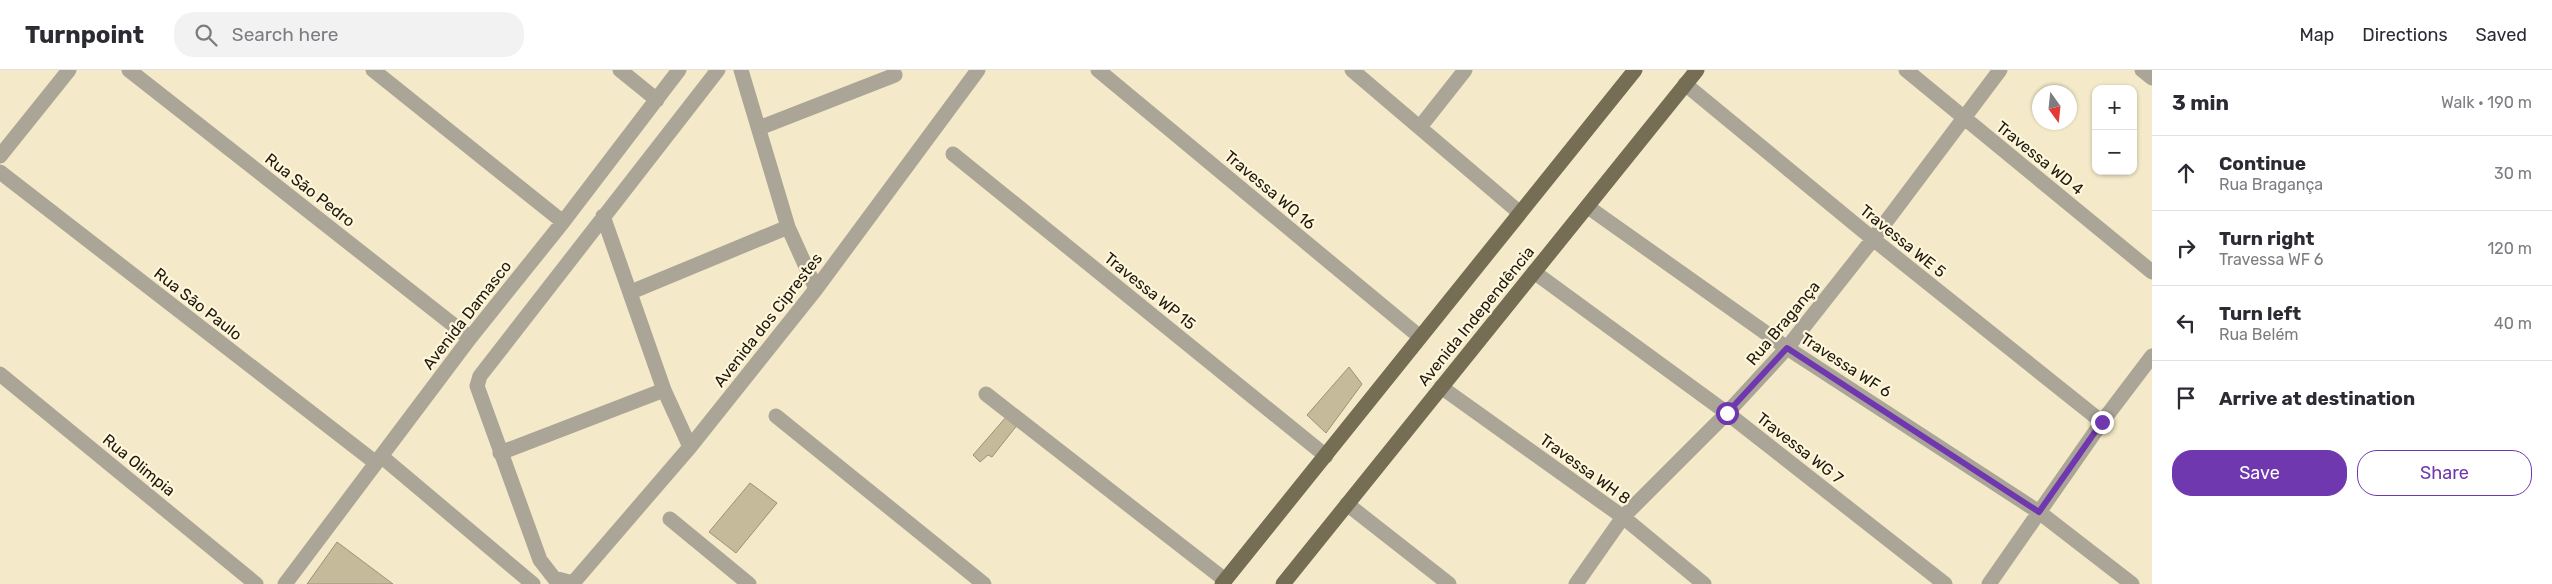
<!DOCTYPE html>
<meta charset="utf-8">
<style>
body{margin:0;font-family:Rubik,sans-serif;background:#f2f2f3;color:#2b2b33}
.controls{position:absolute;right:15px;top:15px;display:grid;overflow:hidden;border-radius:10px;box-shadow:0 1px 4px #0004}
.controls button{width:45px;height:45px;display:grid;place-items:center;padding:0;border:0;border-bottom:1px solid #e1e1e2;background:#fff;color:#2b2b33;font:25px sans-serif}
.compass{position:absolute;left:2032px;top:15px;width:45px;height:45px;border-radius:50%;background:#fff;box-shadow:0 1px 4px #0004;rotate:165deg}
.stop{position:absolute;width:15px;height:15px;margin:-11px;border:4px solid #7038ae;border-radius:50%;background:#fff}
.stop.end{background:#7038ae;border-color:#fff;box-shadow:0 1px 5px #0008}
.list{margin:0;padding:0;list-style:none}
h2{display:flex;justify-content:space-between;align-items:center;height:65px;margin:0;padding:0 20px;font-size:21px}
h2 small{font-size:16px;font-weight:400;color:#7c7c81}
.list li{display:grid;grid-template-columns:32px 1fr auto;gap:15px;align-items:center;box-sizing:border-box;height:75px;padding:0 20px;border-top:1px solid #e1e1e2}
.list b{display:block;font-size:19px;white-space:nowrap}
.list p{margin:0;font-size:16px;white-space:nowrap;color:#7c7c81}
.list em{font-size:16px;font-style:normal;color:#7c7c81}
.actions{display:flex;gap:10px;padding:15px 20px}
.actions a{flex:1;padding:11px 0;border:1px solid #7038ae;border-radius:20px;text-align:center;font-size:18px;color:#7038ae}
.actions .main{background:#7038ae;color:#fff}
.icon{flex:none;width:28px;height:28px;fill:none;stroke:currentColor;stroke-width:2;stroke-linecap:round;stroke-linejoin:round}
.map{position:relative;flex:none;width:2152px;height:514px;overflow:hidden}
header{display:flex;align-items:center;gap:30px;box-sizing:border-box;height:70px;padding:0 25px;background:#fff;border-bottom:1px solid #e1e1e2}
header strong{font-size:24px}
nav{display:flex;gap:28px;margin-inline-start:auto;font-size:18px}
.search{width:350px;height:45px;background:#f2f2f3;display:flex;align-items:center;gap:12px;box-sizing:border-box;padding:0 18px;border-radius:20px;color:#7c7c81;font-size:19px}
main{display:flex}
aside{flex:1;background:#fff}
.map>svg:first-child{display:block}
.building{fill:#c5ba9a;stroke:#9d9274}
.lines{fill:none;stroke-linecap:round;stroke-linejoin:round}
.minor{stroke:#aaa597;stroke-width:15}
.major{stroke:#756d54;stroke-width:15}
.route{stroke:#7038ae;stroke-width:6}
.labels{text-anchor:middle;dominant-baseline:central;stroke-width:4.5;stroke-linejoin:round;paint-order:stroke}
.street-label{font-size:16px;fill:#1d190d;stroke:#fff6dc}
</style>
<header>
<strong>Turnpoint</strong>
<div class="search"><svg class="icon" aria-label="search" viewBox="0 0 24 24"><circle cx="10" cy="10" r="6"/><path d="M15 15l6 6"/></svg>Search here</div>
<nav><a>Map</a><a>Directions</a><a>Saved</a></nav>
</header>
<main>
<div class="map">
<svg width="2152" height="514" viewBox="0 0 2152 514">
<rect width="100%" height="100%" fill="#f4e9c8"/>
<path class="building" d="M1349,297L1362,314L1326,363L1307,345Z
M1007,346L1018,354L992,387L988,385L980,392L973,385Z
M750,413L777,433L736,483L709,462Z
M337,472L393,514H307Z"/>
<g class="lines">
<path class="minor" d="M129,0L470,268
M373,0L563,152
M620,0L657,30
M718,0L480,306L477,316L540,490L554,508L573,513L690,377L816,219L978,0
M741,0L788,157L816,219
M1098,0L1420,267
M1352,0L1520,143
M1906,0L2152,202
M2142,0L2152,8
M1685,14L1873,169L2102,352
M1420,57L1465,0
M759,58L895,5
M953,84L1326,386
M0,86L69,0
M0,102L376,393
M1588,137L1787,278L2039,442L2132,514
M603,146L664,320L690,377
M1534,202L1727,343L1945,514
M631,222L788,157
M0,304L256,514
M1441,317L1623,447L1704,514
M986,324L1225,510
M776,346L984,514
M500,383L664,320
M381,386L533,514
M1347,434L1449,514
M670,449L749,514
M285,514L470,268L563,152L679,0
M1576,514L1623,447L1727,343L1787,278L1873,169L2000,0
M1989,514L2102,352L2152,286"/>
<path class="major" d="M1222,514L1635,0
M1283,514L1697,0"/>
</g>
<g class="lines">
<path class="route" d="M1727,343L1787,278L2039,442L2102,352"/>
</g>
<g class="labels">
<g class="street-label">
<text transform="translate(2040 88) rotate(39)">Travessa WD 4</text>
<text transform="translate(310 120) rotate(38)">Rua São Pedro</text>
<text transform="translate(1270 120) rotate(40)">Travessa WQ 16</text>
<text transform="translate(1903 171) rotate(39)">Travessa WE 5</text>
<text transform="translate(1150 221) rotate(39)">Travessa WP 15</text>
<text transform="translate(198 234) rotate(38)">Rua São Paulo</text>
<text transform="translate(467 245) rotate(-52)">Avenida Damasco</text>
<text transform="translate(1476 246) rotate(-51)">Avenida Independência</text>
<text transform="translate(768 250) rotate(-52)">Avenida dos Ciprestes</text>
<text transform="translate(1783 253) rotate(-50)">Rua Bragança</text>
<text transform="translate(1846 295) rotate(33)">Travessa WF 6</text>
<text transform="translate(1800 378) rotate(38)">Travessa WG 7</text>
<text transform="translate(139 395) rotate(39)">Rua Olimpia</text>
<text transform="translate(1585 399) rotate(36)">Travessa WH 8</text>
</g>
</g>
</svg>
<div class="controls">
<button>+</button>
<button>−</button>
</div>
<svg class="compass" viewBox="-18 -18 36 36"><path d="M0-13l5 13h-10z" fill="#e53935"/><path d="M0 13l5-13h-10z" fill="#7c7c81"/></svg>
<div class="stop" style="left:1727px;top:343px"></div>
<div class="stop end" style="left:2102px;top:352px"></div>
</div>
<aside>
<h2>3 min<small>Walk · 190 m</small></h2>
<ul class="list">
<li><svg class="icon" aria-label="ahead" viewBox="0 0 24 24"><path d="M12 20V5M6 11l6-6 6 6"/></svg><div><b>Continue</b><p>Rua Bragança</p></div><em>30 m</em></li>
<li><svg class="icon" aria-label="right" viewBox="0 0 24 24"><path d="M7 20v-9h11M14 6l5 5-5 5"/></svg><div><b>Turn right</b><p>Travessa WF 6</p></div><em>120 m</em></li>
<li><svg class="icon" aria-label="left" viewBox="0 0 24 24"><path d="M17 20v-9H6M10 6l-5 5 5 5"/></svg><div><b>Turn left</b><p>Rua Belém</p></div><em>40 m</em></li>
<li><svg class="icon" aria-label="arrive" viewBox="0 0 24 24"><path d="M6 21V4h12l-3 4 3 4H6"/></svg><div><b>Arrive at destination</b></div></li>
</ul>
<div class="actions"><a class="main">Save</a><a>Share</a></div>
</aside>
</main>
